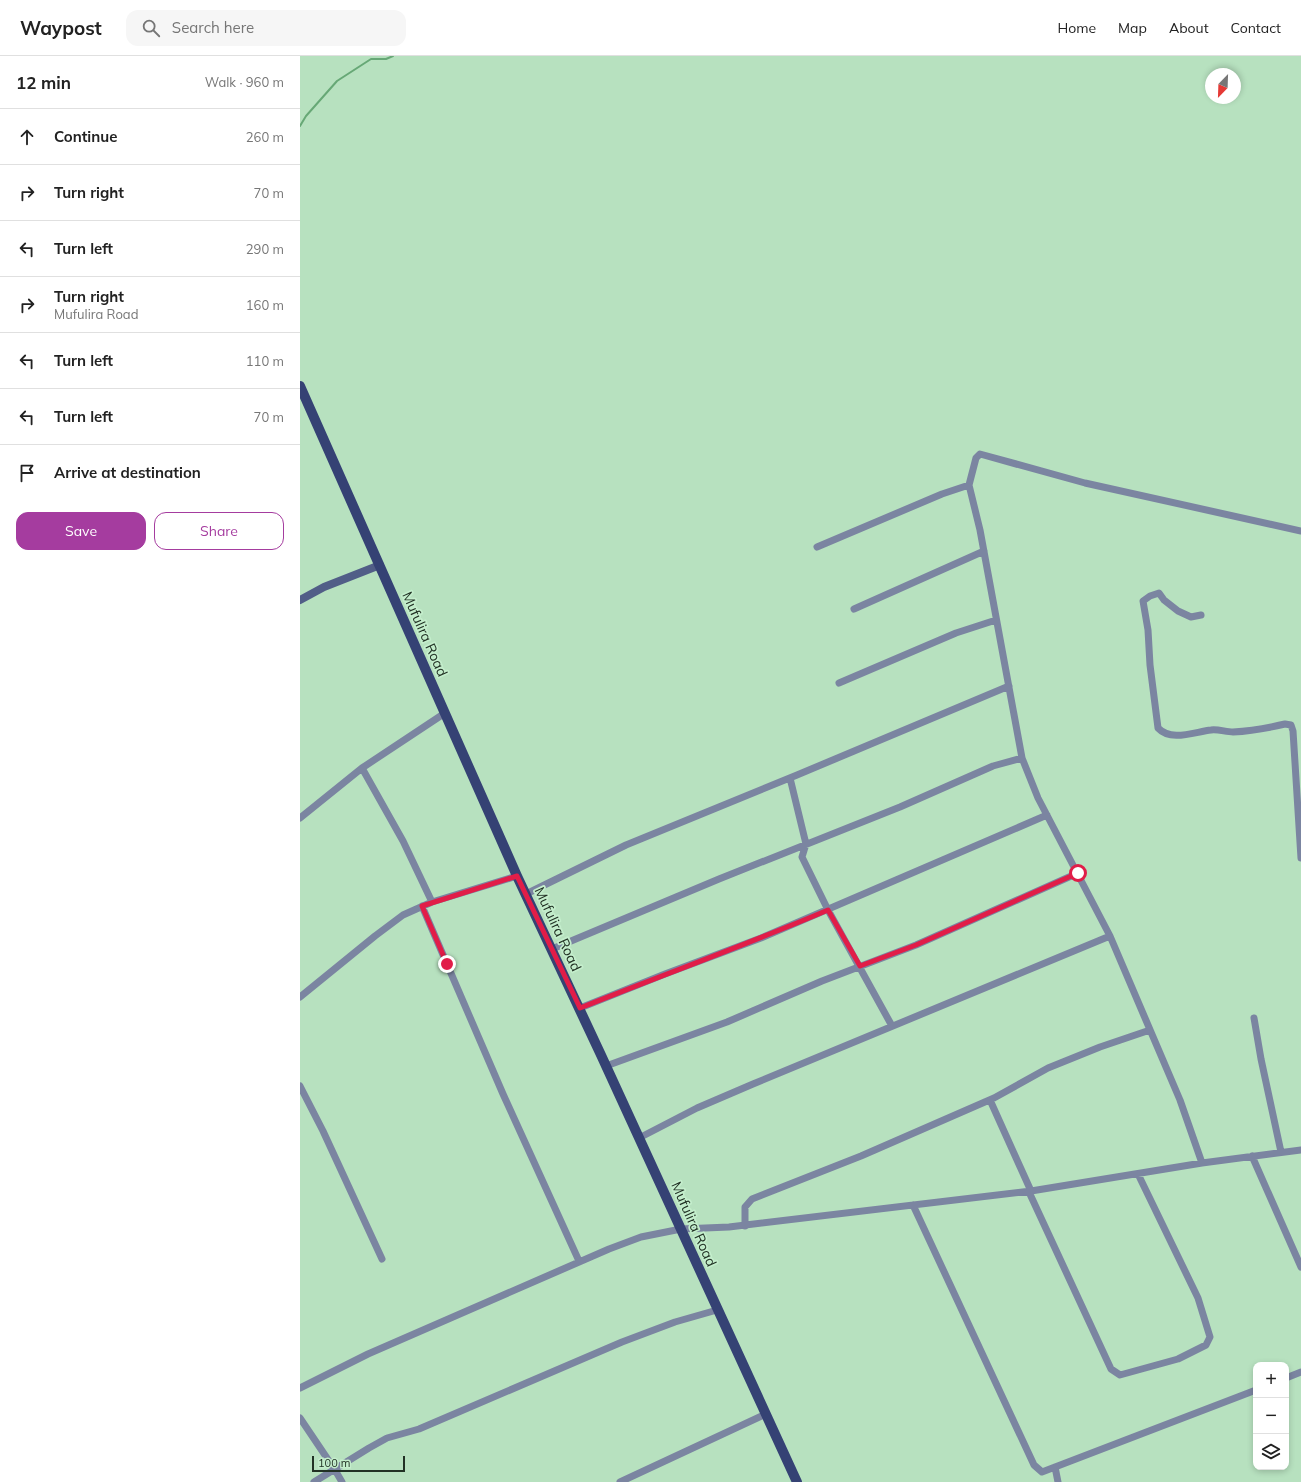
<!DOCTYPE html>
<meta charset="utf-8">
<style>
body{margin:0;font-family:Mulish,sans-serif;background:#f6f6f6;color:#222}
.controls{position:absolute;right:12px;bottom:12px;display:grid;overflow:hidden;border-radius:8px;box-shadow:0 2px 6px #0003}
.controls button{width:36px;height:36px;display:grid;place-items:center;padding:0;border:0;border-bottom:1px solid #e0e0e0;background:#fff;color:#222;font:20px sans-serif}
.compass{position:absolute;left:905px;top:12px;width:36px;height:36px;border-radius:50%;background:#fff;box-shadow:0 2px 6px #0003;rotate:203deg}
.scale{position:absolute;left:12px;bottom:10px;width:93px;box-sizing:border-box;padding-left:4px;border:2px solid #213124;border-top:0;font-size:11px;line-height:14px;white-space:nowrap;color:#213124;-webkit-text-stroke:3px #c4eecc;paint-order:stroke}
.stop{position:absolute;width:12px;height:12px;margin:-9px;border:3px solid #e11d48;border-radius:50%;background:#fff}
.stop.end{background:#e11d48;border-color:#fff;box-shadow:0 1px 4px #0008}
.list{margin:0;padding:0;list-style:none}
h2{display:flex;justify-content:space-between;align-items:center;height:52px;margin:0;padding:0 16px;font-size:17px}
h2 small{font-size:13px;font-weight:400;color:#767676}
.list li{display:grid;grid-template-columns:26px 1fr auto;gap:12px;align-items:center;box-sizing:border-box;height:56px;padding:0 16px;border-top:1px solid #e0e0e0}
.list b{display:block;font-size:15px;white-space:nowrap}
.list p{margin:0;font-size:13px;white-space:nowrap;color:#767676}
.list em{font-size:13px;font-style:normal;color:#767676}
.actions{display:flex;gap:8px;padding:12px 16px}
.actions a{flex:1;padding:9px 0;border:1px solid #a53c9f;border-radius:12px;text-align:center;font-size:14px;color:#a53c9f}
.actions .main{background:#a53c9f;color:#fff}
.icon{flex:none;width:22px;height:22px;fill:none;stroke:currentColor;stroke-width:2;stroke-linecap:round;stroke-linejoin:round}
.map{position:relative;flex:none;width:1001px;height:1426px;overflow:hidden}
header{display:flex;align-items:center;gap:24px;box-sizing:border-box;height:56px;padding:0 20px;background:#fff;border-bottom:1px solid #e0e0e0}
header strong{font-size:19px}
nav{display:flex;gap:22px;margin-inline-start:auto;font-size:14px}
.search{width:280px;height:36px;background:#f6f6f6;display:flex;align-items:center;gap:10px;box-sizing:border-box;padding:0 14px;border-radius:12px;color:#767676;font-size:15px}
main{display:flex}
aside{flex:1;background:#fff}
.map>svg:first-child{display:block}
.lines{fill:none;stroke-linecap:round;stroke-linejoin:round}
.stream{stroke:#67a876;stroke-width:2}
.street{stroke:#7b85a1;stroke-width:7}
.secondary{stroke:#515e87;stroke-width:8}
.primary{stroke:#354274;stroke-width:10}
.route{stroke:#e11d48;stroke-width:5}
.labels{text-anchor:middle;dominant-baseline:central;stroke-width:3.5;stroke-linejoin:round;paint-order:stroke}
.street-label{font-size:14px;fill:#213124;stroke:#c4eecc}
</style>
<header>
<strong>Waypost</strong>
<div class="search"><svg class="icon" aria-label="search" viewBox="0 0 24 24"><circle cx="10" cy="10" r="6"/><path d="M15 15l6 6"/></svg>Search here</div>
<nav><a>Home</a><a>Map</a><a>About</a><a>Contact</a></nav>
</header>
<main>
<aside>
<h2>12 min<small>Walk · 960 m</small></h2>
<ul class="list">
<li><svg class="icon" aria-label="ahead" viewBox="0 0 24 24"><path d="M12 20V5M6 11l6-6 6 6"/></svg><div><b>Continue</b></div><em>260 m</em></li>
<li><svg class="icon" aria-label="right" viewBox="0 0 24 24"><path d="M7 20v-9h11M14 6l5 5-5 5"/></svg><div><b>Turn right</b></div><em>70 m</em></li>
<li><svg class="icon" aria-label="left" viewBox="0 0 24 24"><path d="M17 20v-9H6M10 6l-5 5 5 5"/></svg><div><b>Turn left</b></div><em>290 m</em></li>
<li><svg class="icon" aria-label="right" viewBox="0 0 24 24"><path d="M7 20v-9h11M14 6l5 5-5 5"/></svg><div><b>Turn right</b><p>Mufulira Road</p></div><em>160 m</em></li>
<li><svg class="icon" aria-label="left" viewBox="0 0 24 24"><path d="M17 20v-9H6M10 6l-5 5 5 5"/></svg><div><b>Turn left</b></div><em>110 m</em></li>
<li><svg class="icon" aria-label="left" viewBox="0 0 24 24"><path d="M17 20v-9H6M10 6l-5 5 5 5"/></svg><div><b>Turn left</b></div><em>70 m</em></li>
<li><svg class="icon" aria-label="arrive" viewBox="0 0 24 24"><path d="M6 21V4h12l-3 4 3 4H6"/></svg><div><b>Arrive at destination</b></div></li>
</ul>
<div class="actions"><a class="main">Save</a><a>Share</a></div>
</aside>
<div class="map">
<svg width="1001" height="1426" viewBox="0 0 1001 1426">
<rect width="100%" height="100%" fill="#b7e1bf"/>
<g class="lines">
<path class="stream" d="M0,70L6,60L37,25L71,3H86L93,0"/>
<path class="street" d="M517,491L642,438L669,429
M554,553L684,495
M901,559L891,561L878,555L864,544L859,537L850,540L843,545L848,574L850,609L858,672C871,686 894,676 911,674C918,673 926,676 933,676C951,675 968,672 985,668L991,669L993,675L1001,802
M539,627L656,577L696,564
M62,712L103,785L132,846
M490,722L506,788L502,801L528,854L592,970
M0,762L62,712L145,657
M226,838L326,789L497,719L709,630
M122,850L203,1038L279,1205
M252,893L419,823L600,751L693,710L722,702
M0,941L75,880L103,859L132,846L217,820
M280,952L365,918L461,882L747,759
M954,962L961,1003L981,1096
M306,1010L427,966L522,925L616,889L778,817
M0,1030L23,1075L82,1203
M690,1044L731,1135
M339,1082L397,1052L453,1028L810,880
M952,1100L1001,1211
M902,1107L880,1044L810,880L738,742L722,702L680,474L669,429L676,402L680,398L785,427L1001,475
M729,1136L811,1313L820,1319L878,1303L906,1289L910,1281L898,1242L838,1118
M613,1149L734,1409L742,1416L956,1334
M445,1170V1151L452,1143L561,1100L694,1042L748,1012L800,991L850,974
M986,1322L1001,1316
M0,1332L68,1298L309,1193L341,1181L381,1173L429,1171L731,1135L902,1107L1001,1094
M0,1362L35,1414L42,1426
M755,1411L758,1426
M14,1426L69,1392L87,1382L119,1373L322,1286L375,1266L417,1254
M320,1426L466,1358"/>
<path class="secondary" d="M0,544L24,531L80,509"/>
<path class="primary" d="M0,330L217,820L301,999L497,1426"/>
</g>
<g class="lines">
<path class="route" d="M147,908L122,850L217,820L280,952C362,919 446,889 528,854L560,910L616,889L778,817"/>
</g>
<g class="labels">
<g class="street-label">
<text transform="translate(125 578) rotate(66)">Mufulira Road</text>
<text transform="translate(258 873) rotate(65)">Mufulira Road</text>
<text transform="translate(394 1168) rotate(66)">Mufulira Road</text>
</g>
</g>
</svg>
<div class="controls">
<button>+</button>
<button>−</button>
<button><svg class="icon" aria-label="layers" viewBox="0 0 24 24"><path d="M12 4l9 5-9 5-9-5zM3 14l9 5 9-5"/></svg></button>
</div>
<svg class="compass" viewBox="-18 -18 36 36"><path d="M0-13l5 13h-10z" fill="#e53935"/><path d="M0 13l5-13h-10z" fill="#767676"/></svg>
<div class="scale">100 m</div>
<div class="stop" style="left:778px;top:817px"></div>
<div class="stop end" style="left:147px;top:908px"></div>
</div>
</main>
